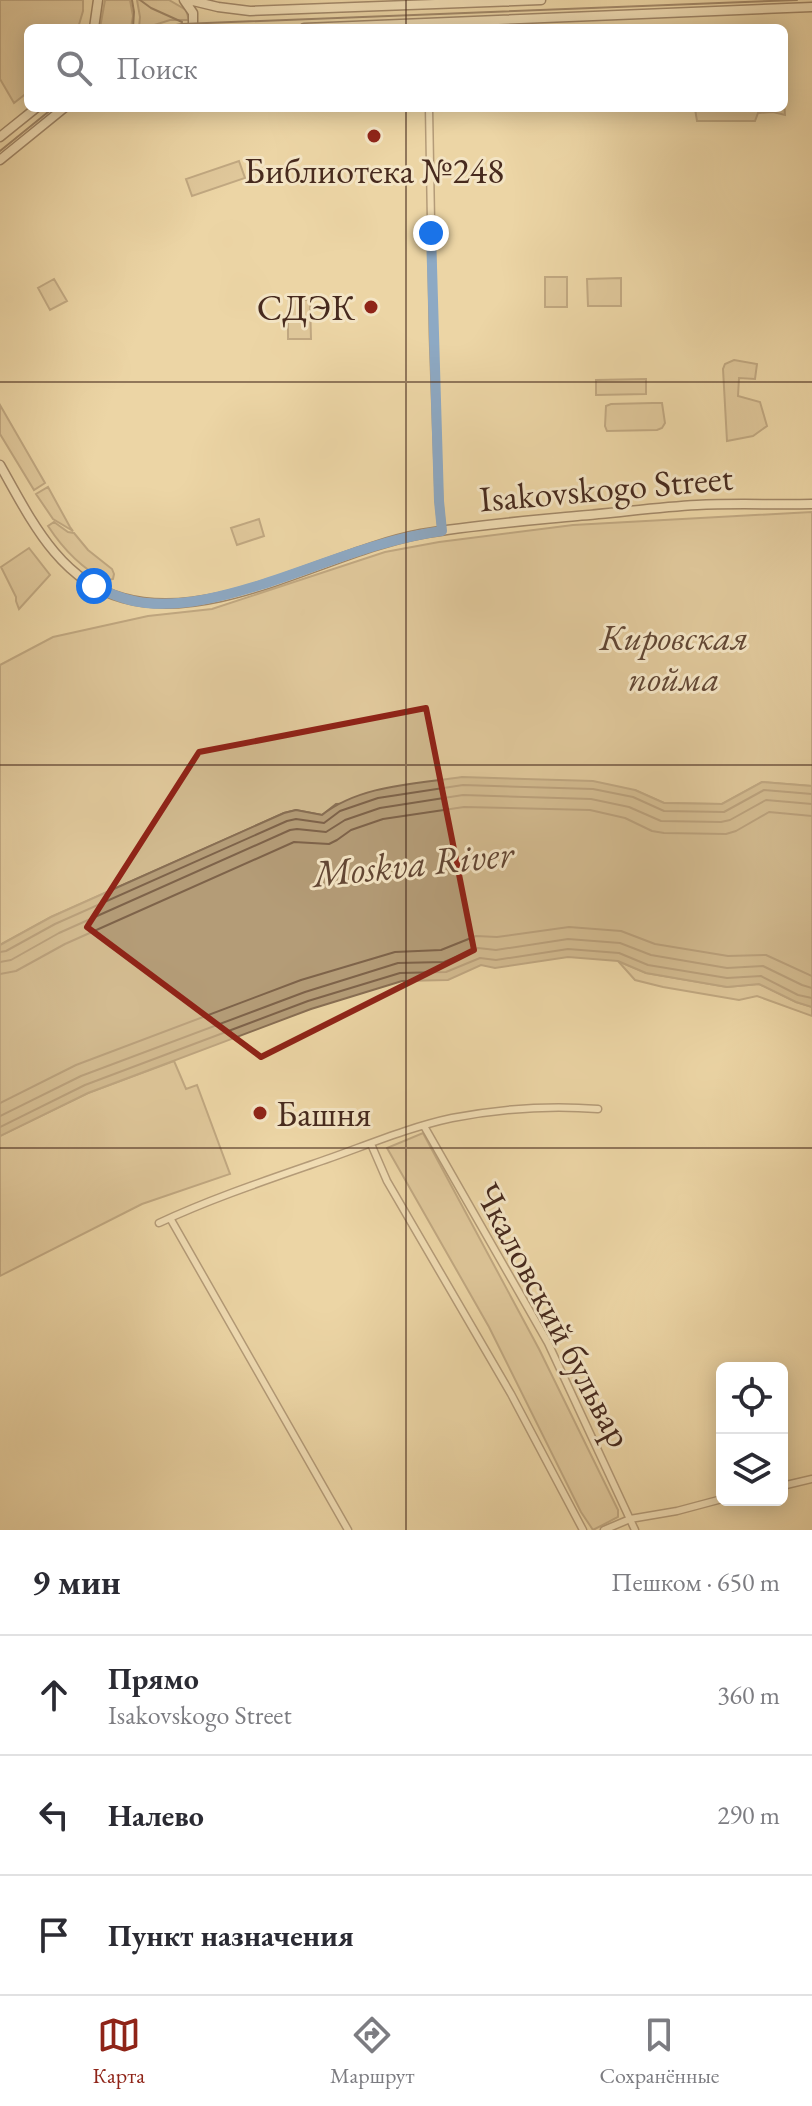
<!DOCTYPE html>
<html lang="ru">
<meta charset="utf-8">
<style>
body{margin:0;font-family:"EB Garamond",serif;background:#f7f7f7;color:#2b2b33}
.controls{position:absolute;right:24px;bottom:24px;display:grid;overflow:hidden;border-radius:12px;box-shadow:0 4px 20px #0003}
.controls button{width:72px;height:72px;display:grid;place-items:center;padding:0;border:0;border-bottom:2px solid #e1e1e2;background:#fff;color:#2b2b33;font:40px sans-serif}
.stop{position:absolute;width:24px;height:24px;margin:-18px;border:6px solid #1a73e8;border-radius:50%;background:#fff}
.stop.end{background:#1a73e8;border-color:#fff;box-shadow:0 2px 8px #0008}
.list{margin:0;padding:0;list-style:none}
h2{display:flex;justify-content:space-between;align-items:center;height:104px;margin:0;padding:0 32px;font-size:34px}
h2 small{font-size:26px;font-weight:400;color:#7c7c81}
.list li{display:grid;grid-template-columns:52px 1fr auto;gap:24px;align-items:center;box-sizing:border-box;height:120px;padding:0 32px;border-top:2px solid #e1e1e2}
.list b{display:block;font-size:30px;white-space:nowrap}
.list p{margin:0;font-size:26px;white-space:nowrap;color:#7c7c81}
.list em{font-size:26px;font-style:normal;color:#7c7c81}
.icon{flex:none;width:44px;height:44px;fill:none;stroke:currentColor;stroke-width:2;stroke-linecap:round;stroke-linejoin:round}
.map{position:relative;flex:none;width:812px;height:1530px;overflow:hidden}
.search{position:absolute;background:#fff;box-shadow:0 4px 20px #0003;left:24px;right:24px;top:24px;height:88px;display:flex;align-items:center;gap:20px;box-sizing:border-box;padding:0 28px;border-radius:12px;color:#7c7c81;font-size:30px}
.sheet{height:464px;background:#fff}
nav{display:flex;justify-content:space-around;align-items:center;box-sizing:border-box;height:112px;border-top:2px solid #e1e1e2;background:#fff;font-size:22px;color:#7c7c81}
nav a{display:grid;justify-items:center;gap:4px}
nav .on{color:#8f2418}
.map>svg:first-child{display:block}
.green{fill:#d0b98e;stroke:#8c7256;stroke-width:2}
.water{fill:#b49c77;stroke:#886e53;stroke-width:2}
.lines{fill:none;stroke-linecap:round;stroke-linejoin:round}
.shore{stroke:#7e634a;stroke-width:2}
.street-casing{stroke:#705540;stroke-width:9}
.secondary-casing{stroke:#472a1e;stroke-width:11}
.street{stroke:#f3e4c4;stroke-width:6}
.secondary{stroke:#f3e4c4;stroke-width:8}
.tram{stroke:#472a1e;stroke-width:2}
.route{stroke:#1a73e8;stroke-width:10}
.marked{fill:none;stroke:#8f2418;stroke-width:6;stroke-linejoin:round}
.grid{fill:none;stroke:#472a1e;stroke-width:2;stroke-opacity:0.55}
.poi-dot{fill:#8f2418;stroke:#f3e4c4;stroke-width:3}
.labels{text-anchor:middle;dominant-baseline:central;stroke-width:6;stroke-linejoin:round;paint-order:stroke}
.poi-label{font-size:36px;fill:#472a1e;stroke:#f3e4c4}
.street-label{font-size:36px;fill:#472a1e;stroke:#f3e4c4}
.park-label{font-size:36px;font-style:italic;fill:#624734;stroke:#f3e4c4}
.water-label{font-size:38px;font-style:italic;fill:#624634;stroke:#f3e4c4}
</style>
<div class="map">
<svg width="812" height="1530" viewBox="0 0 812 1530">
<rect width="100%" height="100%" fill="#ecd6a5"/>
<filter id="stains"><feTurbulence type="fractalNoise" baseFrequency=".0025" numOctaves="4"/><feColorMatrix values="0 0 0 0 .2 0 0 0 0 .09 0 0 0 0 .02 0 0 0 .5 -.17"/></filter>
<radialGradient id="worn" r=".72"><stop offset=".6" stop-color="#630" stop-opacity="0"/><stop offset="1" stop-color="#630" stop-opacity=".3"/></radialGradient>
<path class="green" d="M0,0H83V11L78,28H28V92L14,103L0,79Z
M105,0H130L133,16L131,28H100Z
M137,0H169L186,10L189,20H170L145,28H139L140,17Z
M784,100L785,115L773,112L758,113L755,121H697L695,109L784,108Z
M239,161L245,178L192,196L186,179Z
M545,277H567V307H545Z
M621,278V306H588L587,279Z
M54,279L67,301L50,310L38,288Z
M288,299L310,300L311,339H288Z
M734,360L757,364L755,379L739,378L738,396L760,402L767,426L753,436L727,441L723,369L725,364Z
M646,379V394L596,395V380Z
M653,403H662L665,423L662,428L657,430L607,431L605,426L606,406L611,404Z
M0,405L45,483L34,490L0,434Z
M48,487L70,527L73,531L53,519L36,494Z
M812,512V786L762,782L722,804L664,803L635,790L336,804L322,815L296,810L284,813L51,917L0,945V665L53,637L148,616L212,609L385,552L439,542L573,525Z
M259,519L264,536L237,545L231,528Z
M54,522L68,532L74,533L88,550L112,569L114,574L113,579L106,581C81,568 63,549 48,526Z
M29,548L50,575L19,609L16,601V597L1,567Z
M618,961L646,973L727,987L759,984L796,1002L812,1007V1016L757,996L739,1000L663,987L635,980Z
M174,1061L186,1089L197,1085L230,1174L142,1204L0,1276V1136L88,1093Z
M423,1133L539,1349L618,1510V1517L593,1530L581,1512L489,1327L387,1148Z"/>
<path class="water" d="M462,777L593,781L635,790L664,803L722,804L762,782L812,786V1007L796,1002L759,984L727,987L646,973L618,961L568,957L495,968L481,965L448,980L402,981L311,1009L88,1093L0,1136V945L51,917L284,813L296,810L322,815C360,785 415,784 462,777Z"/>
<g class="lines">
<path class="shore" d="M0,952L6,951L55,924L287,821L296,819L324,823L340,811L378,798L463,785L593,789L633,797L664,811L724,812L764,790L812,794
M0,962L11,960L59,933L290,830L297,829L326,832L345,820L380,808L463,795L591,799L629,807L661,821L721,822L730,820L766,800L812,804
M0,974L16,971L65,944L294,842L329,844L337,840L351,830L383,819L464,807L590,810L625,818L652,831L664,833L726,834L736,831L769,812L812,816
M0,1103L76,1065L301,980L395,952L441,950L476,936L497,937L569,927L621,931L655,944L728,956L766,955L812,976
M0,1116L81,1076L305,992L398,963L444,962L478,948L496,950L568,939L620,943L651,955L727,968L763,966L802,985L812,988
M0,1127L85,1085L308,1001L400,973L446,972L480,958L496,960L568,949L619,953L648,965L727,978L761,976L798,995L812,998"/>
<defs>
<path id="street" d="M429,108L433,335L439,501L442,531
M424,1126L548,1343L635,1530
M371,1144L387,1181L511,1394L583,1530
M170,1218L348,1530
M159,1223C208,1200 261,1182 313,1164C358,1149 405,1128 452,1118C499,1109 550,1105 598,1109
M782,1486L812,1479
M604,1530L630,1519L677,1511L722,1499"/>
<path id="secondary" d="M184,0L193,13V28
M189,0L218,7L250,11L541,0
M94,28L98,0
M304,28L812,7
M0,137L36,108
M0,160L64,108
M0,465C30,518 59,581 123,598C216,624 330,551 421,534C472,525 525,521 577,516C617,513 657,507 697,505C735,503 774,505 812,504"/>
</defs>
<use href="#street" class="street-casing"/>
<use href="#secondary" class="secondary-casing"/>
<use href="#street" class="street"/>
<use href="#secondary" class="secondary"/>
<path class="tram" d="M132,0L134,12L133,28
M140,0L151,8L182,22
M157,28L182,24L797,0
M0,151L53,108"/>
</g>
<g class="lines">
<path class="route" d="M94,586C111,594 127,601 146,603C184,607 224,596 260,585C320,566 380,539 442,531L439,501L431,233"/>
</g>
<path d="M0 0H812V1530H0ZM426,708L474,950L261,1057L87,927L199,752Z" fill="#ecd6a5" fill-opacity=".55" fill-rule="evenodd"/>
<path class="marked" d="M426,708L474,950L261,1057L87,927L199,752Z"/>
<path class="grid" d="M406,0V28M406,108V1530M0,382H812M0,765H812M0,1148H812"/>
<g class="poi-dot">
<circle cx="374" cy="136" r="8"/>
<circle cx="371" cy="307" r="8"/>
<circle cx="260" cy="1113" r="8"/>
</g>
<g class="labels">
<g class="poi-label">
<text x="374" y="170">Библиотека №248</text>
<text x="355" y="307" text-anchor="end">СДЭК</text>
<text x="276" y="1113" text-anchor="start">Башня</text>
</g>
<g class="street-label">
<text transform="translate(606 488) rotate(-5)">Isakovskogo Street</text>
<text transform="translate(554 1315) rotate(62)">Чкаловский бульвар</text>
</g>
<g class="park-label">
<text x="674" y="637">Кировская<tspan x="674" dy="41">пойма</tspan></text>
</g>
<g class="water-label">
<text transform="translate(413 863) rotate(-6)">Moskva River</text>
</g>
</g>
<rect width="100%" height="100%" filter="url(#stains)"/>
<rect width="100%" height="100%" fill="url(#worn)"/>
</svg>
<div class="controls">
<button><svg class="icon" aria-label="locate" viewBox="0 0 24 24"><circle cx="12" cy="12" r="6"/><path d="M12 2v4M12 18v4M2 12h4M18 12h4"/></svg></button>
<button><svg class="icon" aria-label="layers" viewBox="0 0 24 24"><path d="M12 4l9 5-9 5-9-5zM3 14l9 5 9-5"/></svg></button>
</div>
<div class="stop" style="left:94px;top:586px"></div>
<div class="stop end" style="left:431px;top:233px"></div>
<div class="search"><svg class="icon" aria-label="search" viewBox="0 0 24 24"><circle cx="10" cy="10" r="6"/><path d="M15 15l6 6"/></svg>Поиск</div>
</div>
<section class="sheet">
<h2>9 мин<small>Пешком · 650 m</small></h2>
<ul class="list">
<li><svg class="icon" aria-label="ahead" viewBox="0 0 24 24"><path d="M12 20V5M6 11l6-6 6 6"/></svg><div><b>Прямо</b><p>Isakovskogo Street</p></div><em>360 m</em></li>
<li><svg class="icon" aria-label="left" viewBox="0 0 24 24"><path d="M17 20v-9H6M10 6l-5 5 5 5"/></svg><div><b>Налево</b></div><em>290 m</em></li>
<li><svg class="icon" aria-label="arrive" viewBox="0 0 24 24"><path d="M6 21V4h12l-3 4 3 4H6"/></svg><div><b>Пункт назначения</b></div></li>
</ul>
</section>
<nav>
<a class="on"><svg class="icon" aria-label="map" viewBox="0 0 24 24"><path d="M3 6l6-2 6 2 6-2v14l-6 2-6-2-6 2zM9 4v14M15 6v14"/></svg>Карта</a>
<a><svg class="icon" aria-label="directions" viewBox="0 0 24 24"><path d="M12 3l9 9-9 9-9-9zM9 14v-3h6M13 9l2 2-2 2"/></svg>Маршрут</a>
<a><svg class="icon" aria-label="saved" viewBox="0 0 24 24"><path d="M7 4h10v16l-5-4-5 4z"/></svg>Сохранённые</a>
</nav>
